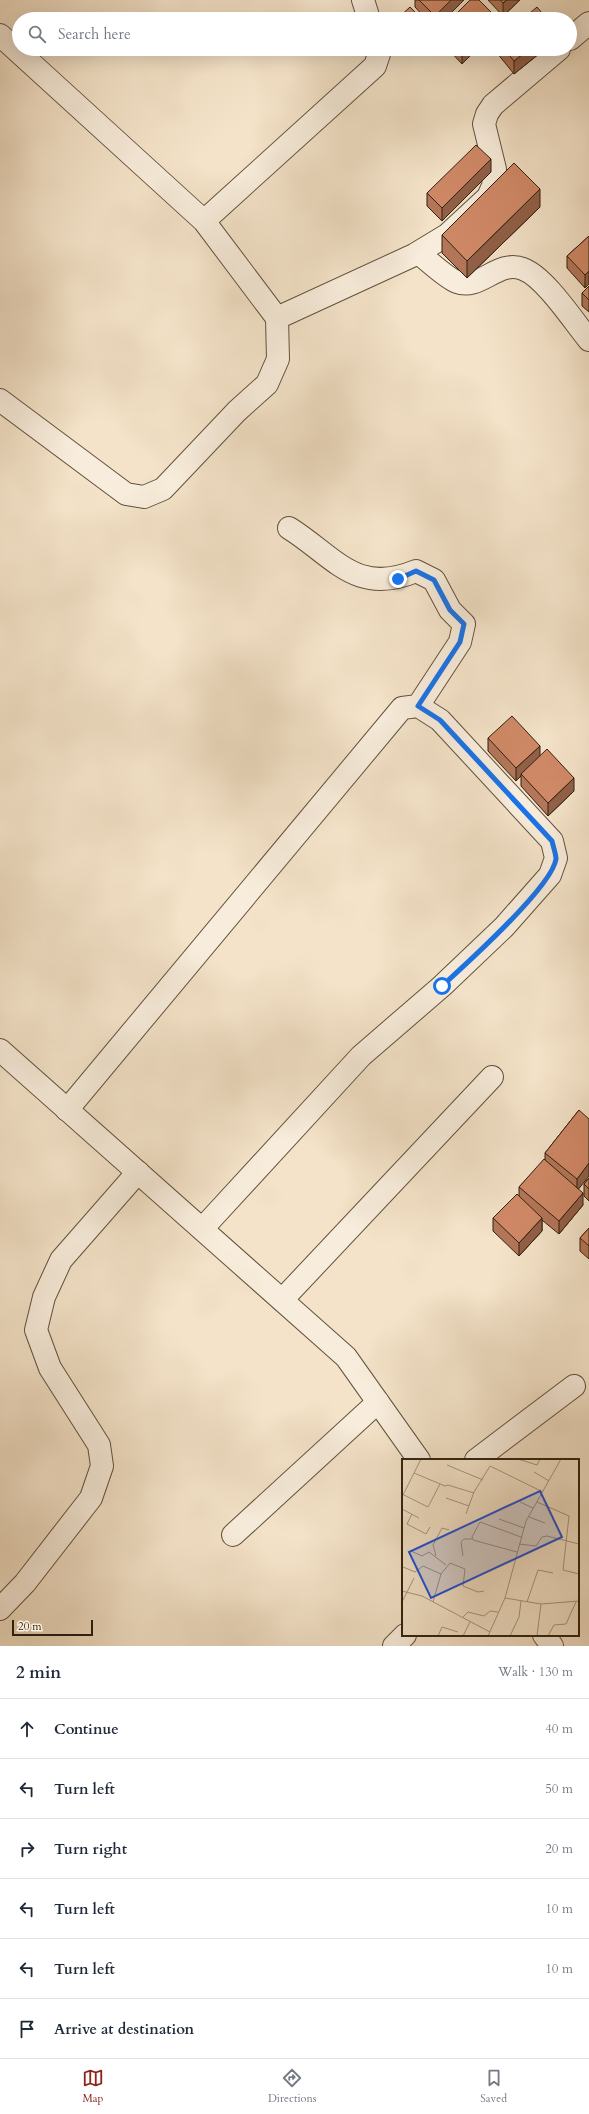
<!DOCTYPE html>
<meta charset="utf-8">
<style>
body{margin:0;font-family:Cardo,serif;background:#f2f2f3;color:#1f2937}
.scale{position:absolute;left:12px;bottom:10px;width:81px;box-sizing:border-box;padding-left:4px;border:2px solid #31220e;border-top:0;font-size:11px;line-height:14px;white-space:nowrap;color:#31220e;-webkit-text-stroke:3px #f8eddc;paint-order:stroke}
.stop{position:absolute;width:12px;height:12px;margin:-9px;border:3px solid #1a73e8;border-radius:50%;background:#fff}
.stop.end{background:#1a73e8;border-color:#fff;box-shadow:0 1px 4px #0008}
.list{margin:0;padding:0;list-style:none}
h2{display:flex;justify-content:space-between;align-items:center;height:52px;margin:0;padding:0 16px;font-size:17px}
h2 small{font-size:13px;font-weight:400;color:#747a83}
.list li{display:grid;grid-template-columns:26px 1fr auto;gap:12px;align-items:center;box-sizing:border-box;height:60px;padding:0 16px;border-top:1px solid #e0e1e3}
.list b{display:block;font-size:15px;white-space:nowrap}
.list em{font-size:13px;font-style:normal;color:#747a83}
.icon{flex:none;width:22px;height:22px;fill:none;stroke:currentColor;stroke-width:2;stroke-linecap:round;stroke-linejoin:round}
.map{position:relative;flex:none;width:589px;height:1646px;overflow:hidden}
.search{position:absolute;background:#fff;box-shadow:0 4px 16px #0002;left:12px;right:12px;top:12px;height:44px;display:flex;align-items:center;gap:10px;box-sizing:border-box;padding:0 14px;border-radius:22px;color:#747a83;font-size:15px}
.sheet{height:412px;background:#fff}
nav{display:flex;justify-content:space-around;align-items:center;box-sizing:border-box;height:56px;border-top:1px solid #e0e1e3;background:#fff;font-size:11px;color:#747a83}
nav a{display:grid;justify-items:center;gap:2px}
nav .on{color:#8f2418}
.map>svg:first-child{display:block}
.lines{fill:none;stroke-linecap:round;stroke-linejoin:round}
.minor-casing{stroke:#62523d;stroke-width:24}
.tertiary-casing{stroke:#62523d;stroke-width:24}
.minor{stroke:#f8eddc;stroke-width:22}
.tertiary{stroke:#f8eddc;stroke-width:22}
.wall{fill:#b37659;stroke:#31220e}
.shaded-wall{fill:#926048;stroke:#31220e}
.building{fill:#d08967;stroke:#31220e}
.route{stroke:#1a73e8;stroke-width:5}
.inset-road{fill:none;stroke:#a6967e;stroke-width:1}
.view{fill:#1d4ed8;fill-opacity:0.15;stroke:#1d4ed8;stroke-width:2}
.inset-edge{fill:none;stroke:#31220e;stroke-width:2}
</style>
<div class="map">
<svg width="589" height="1646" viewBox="0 0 589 1646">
<rect width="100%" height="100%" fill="#f4e3c9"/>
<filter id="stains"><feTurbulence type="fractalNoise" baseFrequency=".005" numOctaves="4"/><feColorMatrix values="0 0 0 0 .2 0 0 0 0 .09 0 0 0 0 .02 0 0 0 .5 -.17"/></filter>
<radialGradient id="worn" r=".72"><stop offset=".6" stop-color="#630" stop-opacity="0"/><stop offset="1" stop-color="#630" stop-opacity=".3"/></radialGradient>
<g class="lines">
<defs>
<path id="minor" d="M363,0L369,19
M0,35L204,221L277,318L278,359L267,384L237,411L163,489L144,497L126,494L0,400
M570,39L589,23
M204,221L375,66L379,54L378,49
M418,253C428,260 446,278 457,282C480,291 498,259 523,269C545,277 574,322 589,340
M277,318L414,255L447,235L488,197L493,186L495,169L484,124L487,114L493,105L559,49
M289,528C335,557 356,596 416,571L434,580L450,610L464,624L460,642L418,706
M67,1110L402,708L418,706L440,720L552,841L556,858L550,875L504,927L442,986L361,1056L202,1229
M282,1300L492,1077
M476,1460L574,1386
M233,1535L378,1402
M0,1609L25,1583L91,1498L102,1466L99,1445L50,1368L36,1330L44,1297L61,1260L138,1172
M394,1646L405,1635"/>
<path id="tertiary" d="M0,1050L346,1357L419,1460
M544,1635L552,1646"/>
</defs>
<use href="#minor" class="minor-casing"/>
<use href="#tertiary" class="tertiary-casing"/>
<use href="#minor" class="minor"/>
<use href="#tertiary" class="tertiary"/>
</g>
<path class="wall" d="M415,0H464L445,19H426L415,7Z
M488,0H520L503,16Z
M448,49H477L462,64Z
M497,49H545L514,74L497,53Z
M491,172L442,221L427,206V193Z
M540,207L467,278L442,253V235Z
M589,236L585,288L567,268V256Z
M589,286V312L582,306V293Z
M488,738L540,756L574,791L548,816L521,786V776L516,781L488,751Z
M579,1110L578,1189L583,1205L559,1234L542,1220V1231L519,1256L493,1231V1218L519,1196V1187L545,1160V1153Z
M589,1178V1201L584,1196V1184Z
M589,1228V1259L580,1251V1238Z"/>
<path class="shaded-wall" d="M451,0H464L445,19H435V16Z
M507,0H520L503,16V3Z
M465,49H477L462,64V51Z
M529,49H545L514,74V61Z
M491,159V172L442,221V208Z
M540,189V207L467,278V261Z
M589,271V284L585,288V275Z
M540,746V759L521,774V776L516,781V768Z
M574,778V791L548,816V803Z
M589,1163V1176L577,1191V1179Z
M583,1193V1205L559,1234V1221Z
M542,1218V1231L519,1256V1243Z"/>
<path class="building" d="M419,0H451L435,16Z
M470,0H479L497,18L495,19H451Z
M500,0H507L503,3Z
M410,7L422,19H397Z
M537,7L547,19H523Z
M504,49H529L514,61Z
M476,145L491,159L442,208L427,193Z
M514,163L540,189L467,261L442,235Z
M589,236V271L585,275L567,256Z
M589,286V300L582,293Z
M512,716L540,746L516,768L488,738Z
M547,749L574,778L548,803L521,774Z
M579,1110L589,1119V1163L577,1179L545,1153Z
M544,1159L583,1193L559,1221L519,1187Z
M589,1178V1189L584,1184Z
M517,1194L542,1218L519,1243L493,1218Z
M589,1228V1246L580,1238Z"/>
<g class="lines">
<path class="route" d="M398,579L416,571L434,580L450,610L464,624L460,642L418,706L440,720L552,841C553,846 556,854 556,859C552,887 466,964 442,986"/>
</g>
<g transform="translate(402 1459)">
<rect width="177" height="177" fill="#f4e3c9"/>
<path class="inset-road" d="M116,0L135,6L138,0M45,6L81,21M132,13L147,22M12,14L43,27L46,26L72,34M0,35L26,48L38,25M1,36L19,0M44,39L67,47M118,43L131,49M135,43L167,57L161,111L177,115M0,50L17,59M10,55L5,65L24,75L28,68M64,55L72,33L88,7L141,33M127,58L143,64M97,60L122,69M117,85L134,87L140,78L145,77L177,85M9,92L20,97L27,93L44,106M115,93L71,81L70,78L78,63L119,78M34,97L31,86L40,69L47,71M61,97L59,83L62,80H70M1,108L13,113L21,107L39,115M0,132L20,137L88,173M103,139L124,62L159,0M0,143L12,119M31,143L39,115L48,104L63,110L61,127L76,133L82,132M125,143L136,111L151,114M61,158L66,153L82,157L88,152L96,153M36,177L40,168L56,173M61,177L68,163M86,177L103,139L139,145L177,142M108,177L117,158L119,142M135,177L139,145M146,177L152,166L164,165L174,143"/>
<path class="view" d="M138,32L160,78L29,139L7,93Z"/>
<rect width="177" height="177" class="inset-edge"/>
</g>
<rect width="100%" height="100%" filter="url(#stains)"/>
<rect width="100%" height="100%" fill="url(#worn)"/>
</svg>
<div class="scale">20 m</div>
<div class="stop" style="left:442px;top:986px"></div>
<div class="stop end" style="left:398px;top:579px"></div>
<div class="search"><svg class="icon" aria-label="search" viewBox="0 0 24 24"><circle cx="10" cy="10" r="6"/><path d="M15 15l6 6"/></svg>Search here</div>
</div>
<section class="sheet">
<h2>2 min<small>Walk · 130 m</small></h2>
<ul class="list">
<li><svg class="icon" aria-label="ahead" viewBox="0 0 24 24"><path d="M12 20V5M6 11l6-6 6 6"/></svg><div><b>Continue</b></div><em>40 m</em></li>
<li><svg class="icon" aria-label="left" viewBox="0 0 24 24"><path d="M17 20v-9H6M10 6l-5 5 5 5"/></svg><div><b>Turn left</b></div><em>50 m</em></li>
<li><svg class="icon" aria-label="right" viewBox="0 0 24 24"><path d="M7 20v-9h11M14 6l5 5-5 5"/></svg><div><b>Turn right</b></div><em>20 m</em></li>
<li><svg class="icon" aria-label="left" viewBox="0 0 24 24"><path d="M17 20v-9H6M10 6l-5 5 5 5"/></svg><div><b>Turn left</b></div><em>10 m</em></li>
<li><svg class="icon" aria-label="left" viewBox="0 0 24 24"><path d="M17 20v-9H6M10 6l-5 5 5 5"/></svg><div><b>Turn left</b></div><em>10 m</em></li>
<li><svg class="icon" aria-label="arrive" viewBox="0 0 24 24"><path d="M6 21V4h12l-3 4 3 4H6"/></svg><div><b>Arrive at destination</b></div></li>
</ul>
</section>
<nav>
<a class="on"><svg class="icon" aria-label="map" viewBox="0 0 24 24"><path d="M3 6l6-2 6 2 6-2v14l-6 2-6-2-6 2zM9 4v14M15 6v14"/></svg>Map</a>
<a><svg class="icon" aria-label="directions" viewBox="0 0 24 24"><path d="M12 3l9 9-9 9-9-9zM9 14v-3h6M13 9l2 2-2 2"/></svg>Directions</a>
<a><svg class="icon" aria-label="saved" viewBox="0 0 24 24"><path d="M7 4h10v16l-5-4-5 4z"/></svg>Saved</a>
</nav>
